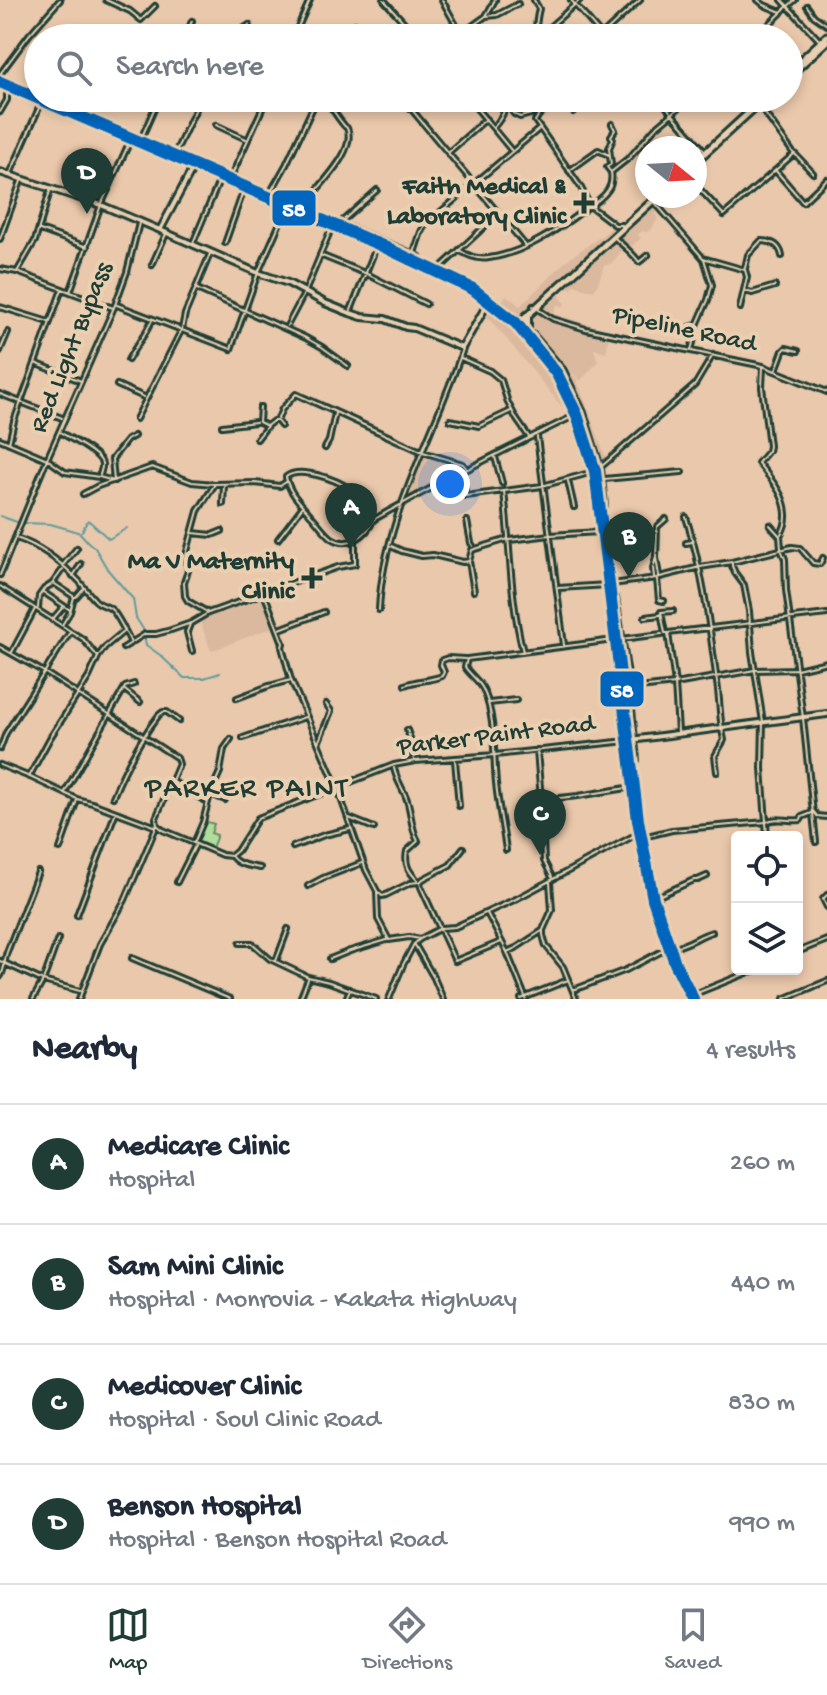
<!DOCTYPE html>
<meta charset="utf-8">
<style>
body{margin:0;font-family:"Gochi Hand",sans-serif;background:#f6f6f7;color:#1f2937}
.controls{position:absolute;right:24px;bottom:24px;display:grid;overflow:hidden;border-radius:8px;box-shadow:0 4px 12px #0003}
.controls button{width:72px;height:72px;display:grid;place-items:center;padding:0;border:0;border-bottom:2px solid #e0e1e3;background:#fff;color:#1f2937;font:40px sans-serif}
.compass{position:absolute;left:635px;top:136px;width:72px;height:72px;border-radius:50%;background:#fff;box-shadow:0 4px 12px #0003;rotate:108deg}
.you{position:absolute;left:450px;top:484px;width:28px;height:28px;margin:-20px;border:6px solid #fff;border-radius:50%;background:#1a73e8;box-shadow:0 0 0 12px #1a73e833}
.badge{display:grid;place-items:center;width:52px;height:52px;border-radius:50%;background:#1f3d34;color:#fff;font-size:26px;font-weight:700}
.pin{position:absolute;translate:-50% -66px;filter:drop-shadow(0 2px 4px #0008)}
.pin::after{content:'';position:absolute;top:42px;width:28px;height:24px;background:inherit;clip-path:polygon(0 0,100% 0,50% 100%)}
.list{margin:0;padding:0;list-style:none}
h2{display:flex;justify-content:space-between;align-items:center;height:104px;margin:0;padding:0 32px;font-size:34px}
h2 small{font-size:26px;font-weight:400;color:#747a83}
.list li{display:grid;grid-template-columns:52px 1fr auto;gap:24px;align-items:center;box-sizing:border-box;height:120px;padding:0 32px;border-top:2px solid #e0e1e3}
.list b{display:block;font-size:30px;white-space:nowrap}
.list p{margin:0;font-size:26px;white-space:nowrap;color:#747a83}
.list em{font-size:26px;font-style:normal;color:#747a83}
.icon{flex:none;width:44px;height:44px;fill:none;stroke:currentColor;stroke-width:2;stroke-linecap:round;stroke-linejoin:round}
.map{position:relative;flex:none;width:827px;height:999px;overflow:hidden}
.search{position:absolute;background:#fff;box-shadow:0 4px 12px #0003;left:24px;right:24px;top:24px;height:88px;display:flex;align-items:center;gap:20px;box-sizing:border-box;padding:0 28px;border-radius:44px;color:#747a83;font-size:30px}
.sheet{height:584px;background:#fff}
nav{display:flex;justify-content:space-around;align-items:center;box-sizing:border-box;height:112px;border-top:2px solid #e0e1e3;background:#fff;font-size:22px;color:#747a83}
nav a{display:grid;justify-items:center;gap:4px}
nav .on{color:#1f3d34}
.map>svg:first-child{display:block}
.built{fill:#dbb99f}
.green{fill:#b1dd9b;stroke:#688d68;stroke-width:2}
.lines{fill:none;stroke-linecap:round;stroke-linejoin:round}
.stream{stroke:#609d9d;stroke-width:2}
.minor-casing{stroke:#1f3d34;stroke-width:8}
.tertiary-casing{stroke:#1f3d34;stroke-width:10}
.primary-casing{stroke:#1f3d34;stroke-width:11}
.trunk-casing{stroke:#1f3d34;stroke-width:12}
.minor{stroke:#ead0b1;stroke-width:2}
.tertiary{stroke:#ead0b1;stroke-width:4}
.primary{stroke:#ead0b1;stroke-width:5}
.trunk{stroke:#ead0b1;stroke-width:6}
.bus-1-casing{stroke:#ead0b1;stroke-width:18}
.bus-1{stroke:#0065bd;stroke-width:12}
.poi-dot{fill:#1f3d34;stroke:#ead0b1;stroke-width:3}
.labels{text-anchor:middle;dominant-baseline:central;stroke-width:8;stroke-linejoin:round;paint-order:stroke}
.poi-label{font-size:26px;font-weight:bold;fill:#1f3d34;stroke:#ead0b1;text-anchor:end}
.street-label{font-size:26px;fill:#1f3d34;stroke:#ead0b1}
.quarter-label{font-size:30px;letter-spacing:2px;fill:#1f3d34;stroke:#ead0b1}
.line-badge{stroke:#ead0b1;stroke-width:3}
.badge-label{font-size:22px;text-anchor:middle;font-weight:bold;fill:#fff}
</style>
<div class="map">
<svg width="827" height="999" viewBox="0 0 827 999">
<rect width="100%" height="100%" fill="#eac8ab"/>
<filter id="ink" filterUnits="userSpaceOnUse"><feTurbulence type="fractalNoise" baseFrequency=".0125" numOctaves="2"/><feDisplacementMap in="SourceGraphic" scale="16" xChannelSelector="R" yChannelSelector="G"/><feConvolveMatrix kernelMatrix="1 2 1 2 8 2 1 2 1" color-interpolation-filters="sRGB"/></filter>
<g filter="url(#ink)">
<path class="built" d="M651,202L659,210L654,214L658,218L653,227L647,232L642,231L638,235L641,238L627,251L622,250L612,263L604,266L597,286L594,291L574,285L571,289L563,282Z
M614,225L616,227L518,317L501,304L506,295L520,306L568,259L603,235Z
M555,288L565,304L564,306L557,305L554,314L594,326V327L554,317L537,305Z
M535,306L553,319L609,336L606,352L594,349L598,362L580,381L565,364L577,380L606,458L600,460L596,466L576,407L568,414L500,331L503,328L499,331L487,316L495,309L510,321L557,370L574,403L567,379L552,357L525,324L527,316Z
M424,455L463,466V469L406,500L405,498Z
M263,592L276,626L211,651L198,616Z"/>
<path class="green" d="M204,821L214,824L211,833L217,835L212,848L196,841Z"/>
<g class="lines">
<path class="stream" d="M0,516L17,522
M24,523L50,524L72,530L80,533L89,543L95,548L108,570L133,599L136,618L143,629L146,645L160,655L184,678H204L220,673
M82,531L88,520L109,539L127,528"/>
<defs>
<path id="minor" d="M106,0L130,11L141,20L155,6
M384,0L418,38
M442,0L461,34L458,38
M571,0L604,38
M758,0L764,5L781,12L795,0
M782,0L819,40
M807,6L814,16L827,25
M486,16L495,0
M299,27L311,38
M234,30L241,38
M237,33L249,25
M461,34L486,16L497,15L518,4
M602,35L640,0
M185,38L192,21
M293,38L310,0
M351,38L357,31L355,24
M533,38C537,28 536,19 539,9L534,0
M537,38L580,0
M661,38L666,33
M755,38L781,13
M0,74L29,35L60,0
M402,98L525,245
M468,98L511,150
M575,98L574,99L580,105L573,112L564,102C551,104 542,109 535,121L580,186L590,206L615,225H622
M689,98L672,114L704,150
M507,104L514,114L520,117L531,114
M376,107L382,98
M0,112L7,100V89
M216,125L246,139
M493,128C501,119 508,109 503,98
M141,139L159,98
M449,152L486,119
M175,153L200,100
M795,154L813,173
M569,171L598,150L609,155
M610,171L607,167L611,164L609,148L613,139L611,136L615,130L612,124
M776,171L803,202L827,179
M11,172L42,101
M231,177L267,98
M695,184L724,215L794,154L759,105
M269,195L286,165L314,105
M651,198L703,258L745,270L747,277L740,308
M302,209C313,190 358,153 347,128C346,127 344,126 343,124C336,116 331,106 324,98
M339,224L377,190
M332,227L320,255L367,274L426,304
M40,230L87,247
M615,238C623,246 632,252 639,262L648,255
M0,239L21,181
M193,243L220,179
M225,243L244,189
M459,250C468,256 478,260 489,258C524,253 556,231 584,210C592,205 603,198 608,190C612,184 612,178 611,172L630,157L654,129L672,114L660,98
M413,256L421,232L425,225L539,129
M152,265L166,234
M440,268L497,215
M745,268L748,255L761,241C772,241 780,245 782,256
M0,269L17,272L113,308
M17,272L35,241L50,191
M197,289L306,338L322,347L348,366
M746,291L752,293L775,286
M70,292L101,205L130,141
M117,305L231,349L258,273L286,209
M533,306L553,319L586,329L763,366L827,392
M0,307L49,322
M351,310L377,245
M287,326L305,292L320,256
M667,327L685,329L696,325
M0,351L8,332
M691,351L697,325L708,300L712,285L704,259
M461,358L490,371L501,380L508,403L517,420L529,437
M128,360C135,346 146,335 152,320
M35,363L81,381
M763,367L762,387L769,446L768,451L758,463C775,483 796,508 781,534
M776,370L783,351L786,348L798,351
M117,385L144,397
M0,394L62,418
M136,419L182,329L185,314L210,254
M450,420L479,426L511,411
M277,421L282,409L296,394L423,452L463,464L466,468
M268,425L273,421H277L281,426
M222,426L256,422
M60,432C70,439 96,451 101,461C104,465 101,470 100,475
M537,437L564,645
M0,439L47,459L65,472L99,477L114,481L112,459L127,440L134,436
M257,439L267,426L259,422L260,407
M9,443L14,421L62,289
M325,448L329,441L335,413
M495,457L502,483
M602,466L695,385L713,355
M462,473L466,496L504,491
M604,479L682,472
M568,481L574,507
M83,494L98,486L152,467L192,482L214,484
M223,504L224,486
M686,517C704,575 710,630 718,690C720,707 720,723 724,740L715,756L717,772
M373,520C366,511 360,497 351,490C337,479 299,466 286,477C289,493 300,502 310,514C317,521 324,532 332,538C348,549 367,536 373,520C440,482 508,448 576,415
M467,521L471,543L473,546
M770,525L780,536L781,549L785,559L786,590L803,718L816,842
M193,533L212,535L222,531
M16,538C41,546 62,563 79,581C85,588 90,595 96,601C101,606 107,605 112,610C116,613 128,636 131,643
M278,539L303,506
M510,540L550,535L599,532
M686,543L692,542
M391,546L402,551L422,556L433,555L463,562L469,561
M656,558L659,576
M63,565L77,548
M0,575L47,459L115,305L127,272L139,223
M73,576L81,564
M654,577L653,568L656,557L657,527L666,519
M657,579L659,600L664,601
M55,584L73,596
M612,584L656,578L700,567L732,562L792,547L800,548L813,563L820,564L823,558
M0,586L83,639L98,657L89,677L50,738L30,775
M558,588L608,585
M474,591L469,561L472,550L508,539
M43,592L70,610
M264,593L283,643L282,647L291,680L337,787L366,870L377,891L378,919L389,940L409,937L420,939
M38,608L39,596L44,589L52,584L63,569
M379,610C383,518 434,435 463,349
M673,611L661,612L665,633H668L675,684L678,732
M207,612L188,601L185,596L184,582L188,571L186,555L198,511L215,484L255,483L280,486L286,482
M645,617L660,615
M52,620L63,607
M190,624L187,632L192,651
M62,625L70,612L74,597H76L83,589
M280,629L324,612
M668,633L827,614
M621,639L662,634
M0,647L44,672L177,758L179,764L156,818L157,825L163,830L222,855L231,856L237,851L258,818L394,765L415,761L495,755L627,741
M123,648L145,634H156L171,630L191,623L208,613L264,593L338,567L355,564V542
M12,652L35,609
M523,652C510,600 510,545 504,491L542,486L593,472
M98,657L105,647L123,632
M405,685C417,680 430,681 442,676L444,672L441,665L442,660L448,658L465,659
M629,689L675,684L755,670L797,669L827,662
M125,690L140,702
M237,698L269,686L291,680
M489,703L516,700
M407,730L411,741L414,760
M243,738L305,717
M319,741L331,711L326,704
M0,749L6,733L70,632
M537,750L541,800L544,861L552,877
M455,760L459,806
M0,765L30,777L77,799L92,803L154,826L157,825L125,900L100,944L79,999
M394,768C396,779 402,787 406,797C412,812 410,827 418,841L407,851C404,865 409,872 419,882
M172,781L207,802
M65,792L125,687L134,684
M211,794L225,800
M113,797C125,768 139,740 159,715L163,712H167L179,721
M541,800L578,796L633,787
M814,812L817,816L827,817
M349,818L374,828
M643,837L672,830L766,822L762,768L763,722L752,652L749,611L744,585L735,573L732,566V562
M767,837L766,822C778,816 788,822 801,820L802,817L812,813
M194,843L203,822L210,794L220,772L224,749L231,739
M293,847L324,835L350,829
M463,848L450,865L423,879L420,882L421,887L455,961L501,942
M60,849L77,800
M506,850C503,828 498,805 496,783C493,753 496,720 484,691C480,681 471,676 465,667L467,659L614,640
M232,857C238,865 250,866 260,868
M177,882L195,846
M550,882L552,910L543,930V935L546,946L563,967L572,989H576L626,970L666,949
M308,886L323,878L362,863
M378,892L382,896L386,895L410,883L419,882
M827,895L823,899L827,907
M654,898L694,880H698L707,876
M487,913L507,952L516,948L542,931
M77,915L115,814
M240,943H252L270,959L308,977L329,982L376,999
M415,945L434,978L443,999
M672,947C688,946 697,936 712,932
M507,952L526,999
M797,952L827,940
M132,958L230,999
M330,959L350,951L387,940
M0,961L43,981L80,991
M276,961L288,929
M0,977C5,971 4,960 7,952L38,872
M572,989L576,999
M692,995L757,969
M33,999L43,981L58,939
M300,999L308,979
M346,999L350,989
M389,999L403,965L414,944L420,939L441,928L455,927L516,899L637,834
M521,999L568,980
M784,999L827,981"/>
<path id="tertiary" d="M0,172L101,205L160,230L194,166
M160,230L258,273L288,283L325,303L350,313L362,317L385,319L406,327L414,328L462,348L489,301
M631,740L827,714"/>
<path id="primary" d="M789,71L827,36
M789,76L827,41
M695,162L765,98
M517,325L658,196"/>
<path id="trunk" d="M0,82L378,244L473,289L516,323L557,374L577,415L595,471L638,820L653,899L675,963L693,999
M348,228L418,258
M527,316V331
M532,336L562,371L582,413L599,468L603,506
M614,597L628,689L635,760"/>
</defs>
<use href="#minor" class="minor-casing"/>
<use href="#tertiary" class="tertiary-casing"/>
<use href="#primary" class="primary-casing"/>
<use href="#trunk" class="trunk-casing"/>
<use href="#minor" class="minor"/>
<use href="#tertiary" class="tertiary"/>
<use href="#primary" class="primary"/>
<use href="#trunk" class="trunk"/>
<defs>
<path id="bus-1" d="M0,82L378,244L473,289L516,323L557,374L577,415L595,471L638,820L653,899L675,963L693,999"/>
</defs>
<use href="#bus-1" class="bus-1-casing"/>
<use href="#bus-1" class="bus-1"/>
</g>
</g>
<g class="poi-dot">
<path d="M580 191h8v8h8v8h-8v8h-8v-8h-8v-8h8z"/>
<path d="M308 566h8v8h8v8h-8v8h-8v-8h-8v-8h8z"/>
</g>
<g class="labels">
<g class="poi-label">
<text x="566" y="188">Faith Medical &amp;<tspan x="566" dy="30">Laboratory Clinic</tspan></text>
<text x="294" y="563">Ma V Maternity<tspan x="294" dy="30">Clinic</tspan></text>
</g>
<g class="street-label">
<text transform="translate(684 331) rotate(12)">Pipeline Road</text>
<text transform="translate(73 348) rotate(-68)">Red Light Bypass</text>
<text transform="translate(496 737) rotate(-7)">Parker Paint Road</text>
</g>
<g class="quarter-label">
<text x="247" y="790">PARKER PAINT</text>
</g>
</g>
<g class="line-badge">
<rect x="271" y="189" width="46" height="38" rx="8" fill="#0065bd"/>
<rect x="599" y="670" width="46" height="38" rx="8" fill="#0065bd"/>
</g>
<g class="badge-label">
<text x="294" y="216">58</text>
<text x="622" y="697">58</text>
</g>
</svg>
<div class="controls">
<button><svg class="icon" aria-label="locate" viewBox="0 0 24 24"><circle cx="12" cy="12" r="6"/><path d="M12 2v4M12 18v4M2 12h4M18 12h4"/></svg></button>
<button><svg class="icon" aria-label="layers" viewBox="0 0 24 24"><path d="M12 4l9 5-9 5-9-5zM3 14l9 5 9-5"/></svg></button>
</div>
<svg class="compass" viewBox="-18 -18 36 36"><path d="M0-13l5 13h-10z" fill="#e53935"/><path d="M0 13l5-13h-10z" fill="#747a83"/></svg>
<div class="you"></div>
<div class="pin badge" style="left:351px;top:549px">A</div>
<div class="pin badge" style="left:629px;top:578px">B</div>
<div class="pin badge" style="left:540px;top:855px">C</div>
<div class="pin badge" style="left:87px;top:214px">D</div>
<div class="search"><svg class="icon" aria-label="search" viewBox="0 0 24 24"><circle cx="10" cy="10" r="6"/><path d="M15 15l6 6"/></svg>Search here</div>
</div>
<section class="sheet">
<h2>Nearby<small>4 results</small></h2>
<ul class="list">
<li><span class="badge">A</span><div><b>Medicare Clinic</b><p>Hospital</p></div><em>260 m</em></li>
<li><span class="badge">B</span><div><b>Sam Mini Clinic</b><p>Hospital · Monrovia - Kakata Highway</p></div><em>440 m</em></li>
<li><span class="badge">C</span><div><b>Medicover Clinic</b><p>Hospital · Soul Clinic Road</p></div><em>830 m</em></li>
<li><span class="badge">D</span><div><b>Benson Hospital</b><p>Hospital · Benson Hospital Road</p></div><em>990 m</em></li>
</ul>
</section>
<nav>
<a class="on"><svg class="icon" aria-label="map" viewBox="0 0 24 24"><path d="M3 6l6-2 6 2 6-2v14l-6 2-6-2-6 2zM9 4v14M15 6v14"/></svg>Map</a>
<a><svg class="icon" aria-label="directions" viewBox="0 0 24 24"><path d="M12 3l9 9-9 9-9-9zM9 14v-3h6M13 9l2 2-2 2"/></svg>Directions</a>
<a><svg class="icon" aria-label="saved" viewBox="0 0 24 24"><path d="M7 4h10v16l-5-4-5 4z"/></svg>Saved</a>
</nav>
